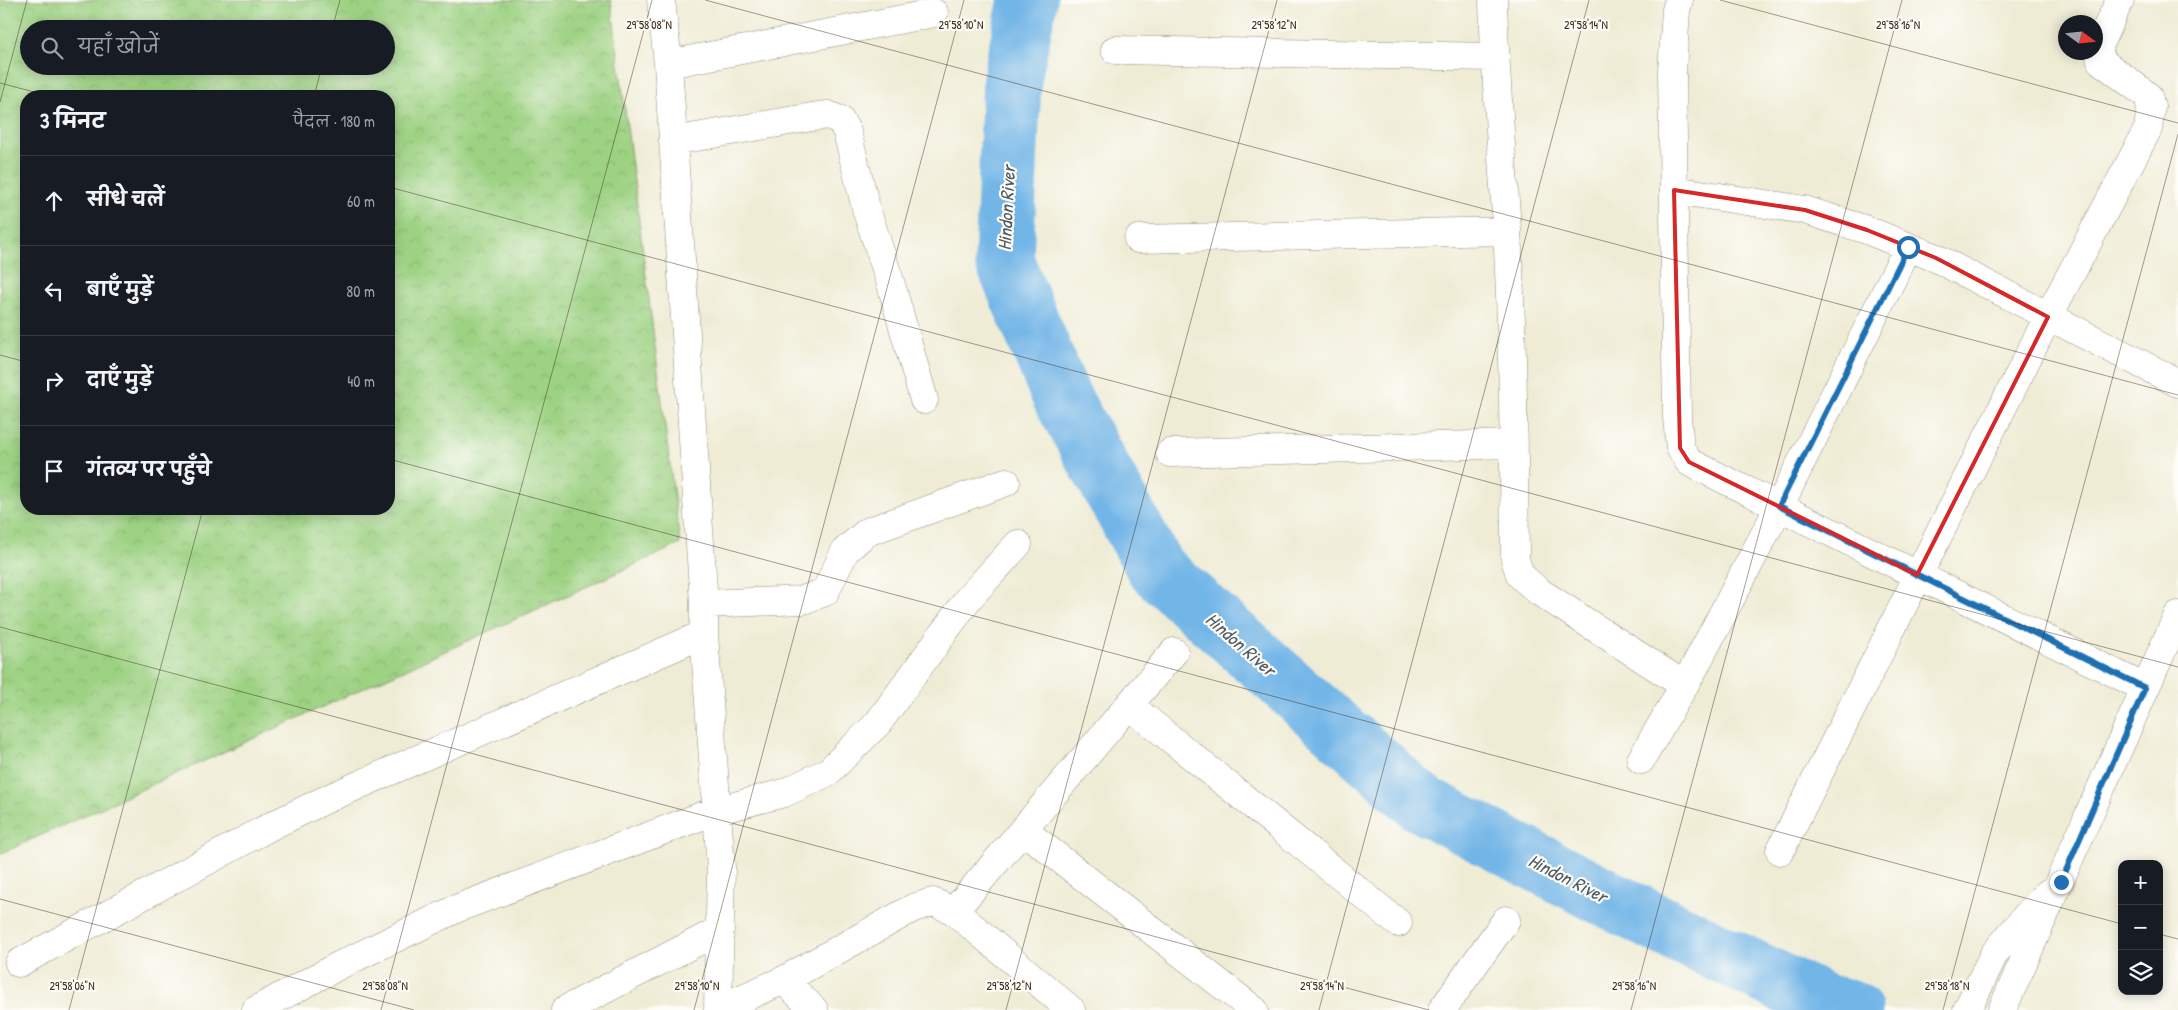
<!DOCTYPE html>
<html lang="hi">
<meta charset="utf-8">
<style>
body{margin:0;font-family:"Patrick Hand","Playpen Sans Deva",sans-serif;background:#242831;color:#f1f3f6}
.controls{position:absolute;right:15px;bottom:15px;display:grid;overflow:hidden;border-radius:10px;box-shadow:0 2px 12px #0003}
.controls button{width:45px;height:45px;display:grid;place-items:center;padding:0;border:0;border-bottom:1px solid #363941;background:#171b24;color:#f1f3f6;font:25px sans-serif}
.compass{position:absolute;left:2058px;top:15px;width:45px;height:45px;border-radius:50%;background:#171b24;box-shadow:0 2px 12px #0003;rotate:105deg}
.stop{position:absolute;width:15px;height:15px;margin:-11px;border:4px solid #1f6fb2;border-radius:50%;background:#fff}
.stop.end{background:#1f6fb2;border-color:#fff;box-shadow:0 1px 5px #0008}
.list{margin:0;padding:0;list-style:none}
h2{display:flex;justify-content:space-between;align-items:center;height:65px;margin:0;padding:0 20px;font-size:21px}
h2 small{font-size:16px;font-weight:400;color:#9ea1a6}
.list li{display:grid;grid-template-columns:32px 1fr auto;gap:15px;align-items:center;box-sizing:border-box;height:90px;padding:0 20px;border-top:1px solid #363941}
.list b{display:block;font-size:19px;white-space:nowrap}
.list em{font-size:16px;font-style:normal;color:#9ea1a6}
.icon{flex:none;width:28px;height:28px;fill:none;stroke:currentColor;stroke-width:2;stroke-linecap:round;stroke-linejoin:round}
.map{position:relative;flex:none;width:2178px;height:1010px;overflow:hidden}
.search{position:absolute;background:#171b24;box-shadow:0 2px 12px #0003;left:20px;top:20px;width:375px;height:55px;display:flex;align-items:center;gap:12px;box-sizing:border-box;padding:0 18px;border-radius:28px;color:#9ea1a6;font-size:19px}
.panel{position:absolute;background:#171b24;box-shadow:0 2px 12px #0003;left:20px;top:90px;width:375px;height:425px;border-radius:20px}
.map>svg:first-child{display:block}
.park{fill:url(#park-crowns);stroke:#6c7e50;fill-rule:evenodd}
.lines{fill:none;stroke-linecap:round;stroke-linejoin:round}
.river{stroke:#72b5e7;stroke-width:59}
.minor-casing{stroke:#958b7a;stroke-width:29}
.minor{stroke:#fff;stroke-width:28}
.route{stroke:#1f6fb2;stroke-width:6}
.marked{fill:none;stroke:#d62828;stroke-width:4;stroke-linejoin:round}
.ticks{fill:none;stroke:#3b2a1e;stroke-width:1;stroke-opacity:0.45}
.labels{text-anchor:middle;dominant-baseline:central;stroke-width:4.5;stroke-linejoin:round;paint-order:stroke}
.water-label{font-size:19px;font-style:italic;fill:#4e5b64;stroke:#fdfcf7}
.ticks-label{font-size:12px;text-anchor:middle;fill:#3b2a1e;stroke:#fdfcf7;stroke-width:4.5;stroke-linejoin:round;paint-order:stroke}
</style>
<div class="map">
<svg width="2178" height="1010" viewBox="0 0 2178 1010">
<defs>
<pattern id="park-crowns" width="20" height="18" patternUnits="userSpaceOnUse" patternTransform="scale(1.25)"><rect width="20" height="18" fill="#9dd283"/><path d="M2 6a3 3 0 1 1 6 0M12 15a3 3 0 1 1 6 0" fill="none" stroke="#88b471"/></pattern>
</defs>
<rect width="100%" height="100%" fill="#fdfcf7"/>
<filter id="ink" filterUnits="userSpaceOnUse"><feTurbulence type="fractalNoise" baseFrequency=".02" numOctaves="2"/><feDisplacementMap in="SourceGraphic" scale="10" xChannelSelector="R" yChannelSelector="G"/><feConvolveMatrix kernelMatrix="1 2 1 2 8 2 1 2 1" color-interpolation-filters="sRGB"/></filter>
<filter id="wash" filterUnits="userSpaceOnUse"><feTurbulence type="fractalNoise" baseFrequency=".0096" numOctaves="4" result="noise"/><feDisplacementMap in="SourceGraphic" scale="20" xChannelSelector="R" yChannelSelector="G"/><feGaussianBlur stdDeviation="1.12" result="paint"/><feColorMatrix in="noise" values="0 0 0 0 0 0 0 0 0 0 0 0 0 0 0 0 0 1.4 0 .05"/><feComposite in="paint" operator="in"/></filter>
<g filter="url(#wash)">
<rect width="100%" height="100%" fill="#efecd5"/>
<path class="park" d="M0,0H611L680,544L0,854ZM29,29H386V66H29ZM26,96H389V509H26Z"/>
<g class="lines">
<path class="river" d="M1028,0L1012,79L1004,260L1061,396L1156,569L1421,803L1644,917L1824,1003L1853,1010"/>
</g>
</g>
<g filter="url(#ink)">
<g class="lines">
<defs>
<path id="minor" d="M661,0L668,64L704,604V634L721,868L718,1010
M1493,0C1495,77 1502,153 1507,230C1513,339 1514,449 1515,559L1520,575L1538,591L1684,685
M1679,0L1676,10L1672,71L1677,417L1680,448L1689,462L2145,688
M1115,50L1494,57
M668,64L934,13
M673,141L812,117L828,115L840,120L847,132L867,212L890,281L924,400
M1674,190L1805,210L1867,230L1936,258L2178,383
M1138,239L1507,231
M1170,453L1514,444
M704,604L803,600L825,592L845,551L867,532L1006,482
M1129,705L1398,923
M1641,760L1693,670L1779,507L1908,247
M1023,830L1254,1010
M1780,851L2048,317L2148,129L2151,107L2148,96L2101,61L2098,46L2120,0
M954,911L1174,652
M19,963L273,825L329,798L704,634
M784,980L814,1010
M718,1009L784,980L913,908L933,902L954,911L1071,1010
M256,1010L340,965L458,908L715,811L784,793L828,772L878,723L968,599L1018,544
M565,1010L720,930
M1442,1010L1506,920
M1967,1010L1994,954L2026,916L2048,893
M2002,1010L2178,615"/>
</defs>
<use href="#minor" class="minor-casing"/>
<use href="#minor" class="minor"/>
</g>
</g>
<g class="lines" filter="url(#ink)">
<path class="route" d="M1908,247L1779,506L2145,688L2061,882"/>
</g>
<path class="marked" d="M1674,190L1805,210L1867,230L1936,258L2048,317L1917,575L1689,462L1680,448Z"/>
<path class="ticks" d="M705,0L2178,395M1720,0L2178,123M332,29L340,0M0,83L49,96M314,96L322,66M0,102L27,0M389,187L2178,667M0,355L26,362M389,459L2122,924M0,627L1429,1010M0,899L414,1010M2159,934L2178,939M69,1010L203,509M381,1010L652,0M694,1010L964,0M1006,1010L1277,0M1319,1010L1589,0M1631,1010L1902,0M1943,1010L2178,134"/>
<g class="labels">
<g class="water-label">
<text transform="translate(1006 208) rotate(-87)">Hindon River</text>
<text transform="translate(1241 644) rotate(41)">Hindon River</text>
<text transform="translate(1568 878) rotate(27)">Hindon River</text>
</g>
</g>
<g class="ticks-label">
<text x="649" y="29">29°58'08"N</text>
<text x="961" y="29">29°58'10"N</text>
<text x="1274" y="29">29°58'12"N</text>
<text x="1586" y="29">29°58'14"N</text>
<text x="1898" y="29">29°58'16"N</text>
<text x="72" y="990">29°58'06"N</text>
<text x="385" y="990">29°58'08"N</text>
<text x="697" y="990">29°58'10"N</text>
<text x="1009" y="990">29°58'12"N</text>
<text x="1322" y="990">29°58'14"N</text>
<text x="1634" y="990">29°58'16"N</text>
<text x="1947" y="990">29°58'18"N</text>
</g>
</svg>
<div class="controls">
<button>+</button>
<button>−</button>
<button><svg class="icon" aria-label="layers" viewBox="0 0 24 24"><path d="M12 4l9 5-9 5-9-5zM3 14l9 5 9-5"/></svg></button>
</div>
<svg class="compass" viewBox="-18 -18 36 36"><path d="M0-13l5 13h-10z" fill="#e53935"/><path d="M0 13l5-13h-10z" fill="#9ea1a6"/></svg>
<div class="stop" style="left:1908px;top:247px"></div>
<div class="stop end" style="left:2061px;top:882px"></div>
<div class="search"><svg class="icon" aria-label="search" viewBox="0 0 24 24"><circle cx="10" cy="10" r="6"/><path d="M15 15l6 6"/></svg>यहाँ खोजें</div>
<section class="panel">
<h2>3 मिनट<small>पैदल · 180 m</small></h2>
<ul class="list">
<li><svg class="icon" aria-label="ahead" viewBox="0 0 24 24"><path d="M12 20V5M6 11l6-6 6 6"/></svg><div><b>सीधे चलें</b></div><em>60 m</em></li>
<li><svg class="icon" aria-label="left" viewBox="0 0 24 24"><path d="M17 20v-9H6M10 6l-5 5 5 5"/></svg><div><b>बाएँ मुड़ें</b></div><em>80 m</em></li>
<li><svg class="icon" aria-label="right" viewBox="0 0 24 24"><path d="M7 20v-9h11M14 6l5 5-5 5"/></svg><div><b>दाएँ मुड़ें</b></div><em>40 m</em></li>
<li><svg class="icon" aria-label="arrive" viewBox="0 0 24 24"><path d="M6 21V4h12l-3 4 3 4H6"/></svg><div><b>गंतव्य पर पहुँचे</b></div></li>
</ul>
</section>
</div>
